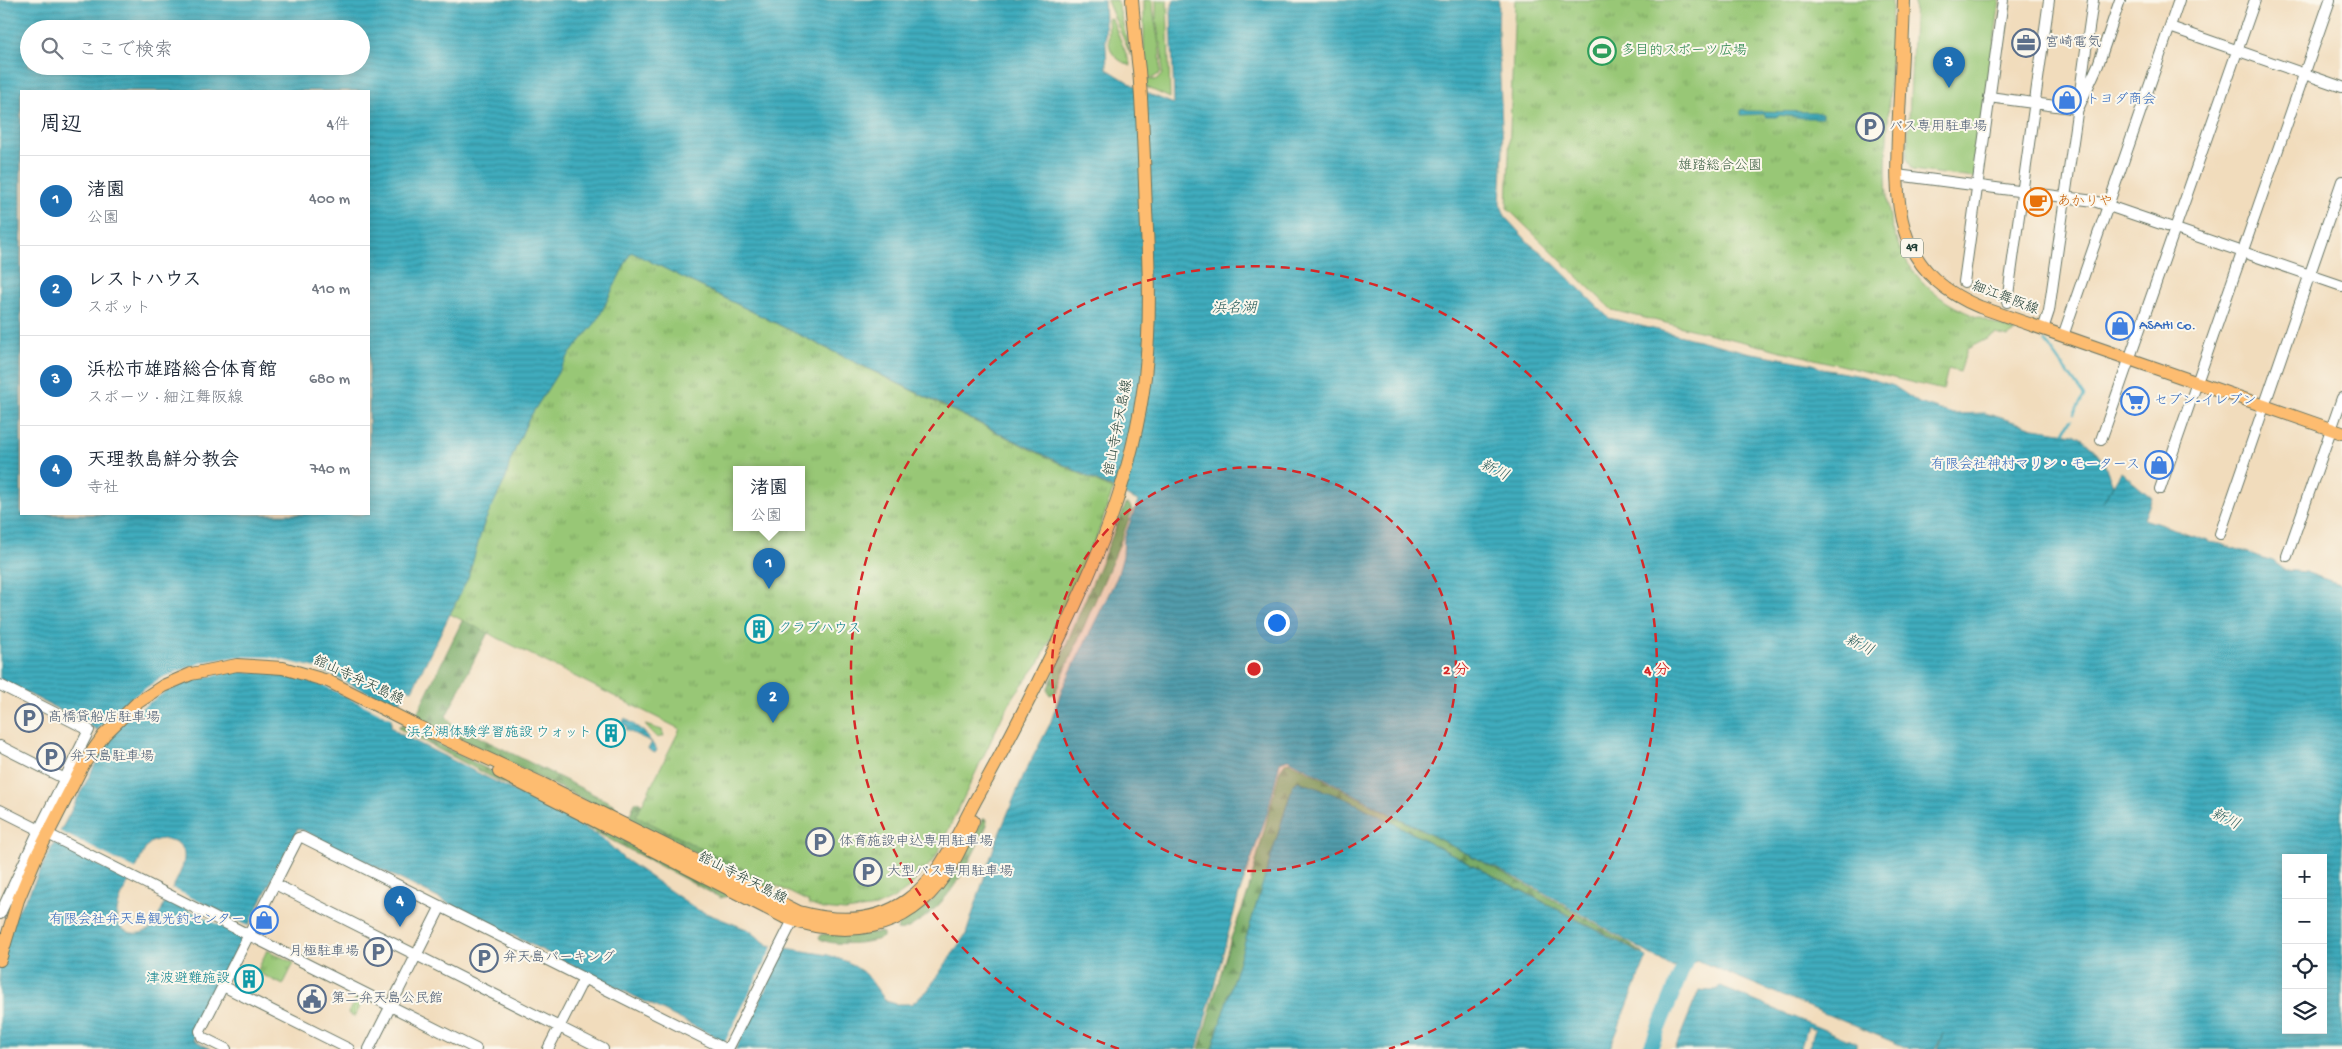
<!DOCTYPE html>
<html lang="ja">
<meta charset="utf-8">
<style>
body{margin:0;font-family:"Gochi Hand","Klee One",sans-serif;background:#f6f6f7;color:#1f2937}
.controls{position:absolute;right:15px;bottom:15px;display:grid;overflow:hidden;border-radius:0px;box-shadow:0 2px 12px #0003}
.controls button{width:45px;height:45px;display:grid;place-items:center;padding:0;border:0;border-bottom:1px solid #e0e1e3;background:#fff;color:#1f2937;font:25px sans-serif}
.you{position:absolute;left:1276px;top:622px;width:18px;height:18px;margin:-12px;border:4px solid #fff;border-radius:50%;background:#1a73e8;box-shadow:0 0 0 8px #1a73e833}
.badge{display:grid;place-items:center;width:32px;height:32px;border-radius:50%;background:#1f6fb2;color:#fff;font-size:16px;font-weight:700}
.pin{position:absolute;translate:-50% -41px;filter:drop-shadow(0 1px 2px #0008)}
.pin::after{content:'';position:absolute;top:26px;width:18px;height:15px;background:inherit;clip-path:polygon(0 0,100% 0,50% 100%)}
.popup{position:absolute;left:733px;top:466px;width:72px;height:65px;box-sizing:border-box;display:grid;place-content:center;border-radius:0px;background:#fff;filter:drop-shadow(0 1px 4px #0005);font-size:16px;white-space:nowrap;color:#747a83}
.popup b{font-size:19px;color:#1f2937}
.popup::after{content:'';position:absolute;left:50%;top:100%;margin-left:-10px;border:10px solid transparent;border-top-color:#fff}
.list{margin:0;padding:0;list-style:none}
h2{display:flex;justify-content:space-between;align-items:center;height:65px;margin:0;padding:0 20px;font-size:21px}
h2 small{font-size:16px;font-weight:400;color:#747a83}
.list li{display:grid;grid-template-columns:32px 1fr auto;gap:15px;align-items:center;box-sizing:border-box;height:90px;padding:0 20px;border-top:1px solid #e0e1e3}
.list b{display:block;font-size:19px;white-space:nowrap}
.list p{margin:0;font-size:16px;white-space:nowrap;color:#747a83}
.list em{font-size:16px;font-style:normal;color:#747a83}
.icon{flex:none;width:28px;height:28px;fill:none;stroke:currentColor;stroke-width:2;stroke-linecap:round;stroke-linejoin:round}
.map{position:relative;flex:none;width:2342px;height:1049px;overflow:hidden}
.search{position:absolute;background:#fff;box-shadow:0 2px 12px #0003;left:20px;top:20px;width:350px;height:55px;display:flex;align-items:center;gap:12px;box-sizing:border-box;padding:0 18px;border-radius:28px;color:#747a83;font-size:19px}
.panel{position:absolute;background:#fff;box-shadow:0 2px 12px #0003;left:20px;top:90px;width:350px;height:425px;border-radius:0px}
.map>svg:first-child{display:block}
.grass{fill:#98c776;stroke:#5c8255}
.forest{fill:url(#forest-firs);stroke:#4c744e}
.park{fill:url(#park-tufts);stroke:#5c8255;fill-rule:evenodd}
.water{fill:url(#water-rules);stroke:#2f7478;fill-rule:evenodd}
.pier{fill:#f1dcbc}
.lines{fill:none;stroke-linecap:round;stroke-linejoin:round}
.stream{stroke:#3facbd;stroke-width:2.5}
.river{stroke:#3facbd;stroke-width:15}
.minor-casing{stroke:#687564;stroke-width:12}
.major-casing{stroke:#687564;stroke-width:14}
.minor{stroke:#fff;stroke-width:10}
.major{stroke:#fdbc6f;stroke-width:12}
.ring{fill:none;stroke:#d62828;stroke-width:2.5;stroke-dasharray:9 6}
.labels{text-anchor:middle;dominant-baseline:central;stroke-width:4;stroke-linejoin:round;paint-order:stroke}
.shield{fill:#fbf7ec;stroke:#61756b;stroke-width:1}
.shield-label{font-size:12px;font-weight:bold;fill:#1f3d34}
.service-label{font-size:14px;fill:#4e5e75;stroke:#fbf7ec;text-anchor:start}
.leisure-label{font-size:14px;fill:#27864d;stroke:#fbf7ec;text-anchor:start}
.shop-label{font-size:14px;fill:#366cbe;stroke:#fbf7ec;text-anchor:start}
.park-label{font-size:14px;fill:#3d6044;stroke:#fbf7ec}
.food-label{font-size:14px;fill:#c56008;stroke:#fbf7ec;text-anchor:start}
.street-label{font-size:14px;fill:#1f3d34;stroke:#fbf7ec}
.culture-label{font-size:14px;fill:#0d838f;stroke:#fbf7ec;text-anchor:end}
.water-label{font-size:15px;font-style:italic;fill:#295e5d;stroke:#fbf7ec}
.centre{fill:#d62828;stroke:#fbf7ec;stroke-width:2.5}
.ring-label{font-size:15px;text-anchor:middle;font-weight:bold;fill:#d62828;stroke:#fbf7ec;stroke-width:4;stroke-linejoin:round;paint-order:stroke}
</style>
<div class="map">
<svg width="2342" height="1049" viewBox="0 0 2342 1049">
<defs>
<pattern id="forest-firs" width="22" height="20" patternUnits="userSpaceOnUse" patternTransform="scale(1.25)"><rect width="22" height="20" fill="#7aac67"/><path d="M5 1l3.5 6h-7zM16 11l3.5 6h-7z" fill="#638d56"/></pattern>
<pattern id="park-tufts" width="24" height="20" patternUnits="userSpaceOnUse" patternTransform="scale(1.25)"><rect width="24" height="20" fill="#98c776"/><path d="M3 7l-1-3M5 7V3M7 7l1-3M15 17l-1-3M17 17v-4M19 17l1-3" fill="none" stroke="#7ba362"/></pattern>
<pattern id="water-rules" width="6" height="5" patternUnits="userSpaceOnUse" patternTransform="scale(1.25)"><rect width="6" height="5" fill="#3facbd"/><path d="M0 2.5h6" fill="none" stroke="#348d9a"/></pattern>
</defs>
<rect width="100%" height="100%" fill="#fbf7ec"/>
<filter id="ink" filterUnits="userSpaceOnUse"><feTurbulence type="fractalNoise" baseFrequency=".02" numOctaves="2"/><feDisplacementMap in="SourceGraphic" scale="10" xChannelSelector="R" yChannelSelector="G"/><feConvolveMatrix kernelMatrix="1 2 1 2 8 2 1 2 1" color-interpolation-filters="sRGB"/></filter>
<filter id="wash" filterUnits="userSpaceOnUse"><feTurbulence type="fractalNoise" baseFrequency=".0096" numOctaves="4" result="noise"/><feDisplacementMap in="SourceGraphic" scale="20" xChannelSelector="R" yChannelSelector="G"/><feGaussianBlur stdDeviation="1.12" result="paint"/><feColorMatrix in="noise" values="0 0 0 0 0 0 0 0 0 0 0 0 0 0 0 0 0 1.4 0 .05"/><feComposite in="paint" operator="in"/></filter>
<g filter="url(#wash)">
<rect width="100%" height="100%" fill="#f1dcbc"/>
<path class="grass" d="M1107,0H1117L1131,56L1107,1Z
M1144,0H1153C1153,24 1163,49 1160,73L1153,78L1145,77L1144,70Z
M1156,0H1167L1170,98L1146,87V79L1157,80L1162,74L1163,60L1156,20Z
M1915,0H2000L1975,177L1973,178L1913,170L1907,158Z
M1108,18L1112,19L1131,66C1104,55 1110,44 1108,18Z
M645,725L662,730L664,736L657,738Z"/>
<path class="forest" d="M649,312L446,716L451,723L613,804L618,810L613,814L422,720L417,713L465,615Z
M1126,504H1129L1132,510L1118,548L1055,693L1050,695L1047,690Z
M402,725L727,893L728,896L721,898L400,729L399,726Z
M1290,762L1538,891L1631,945L1644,954L1349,800L1301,782L1293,785L1212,1049H1199L1231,938L1247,896L1280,770L1285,763Z
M639,801L642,805L637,816L775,885L776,889H767L733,870L644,830L629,816L635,803Z
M983,819H986L987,825C970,861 953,899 918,922C911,926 905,932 897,930L898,925L925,907L942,890L956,871Z
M879,932L883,933V937C872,944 829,947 819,938L822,934L858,935Z"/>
<path class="park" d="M1515,0H1892C1891,34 1891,68 1889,102C1886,173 1874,245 1937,295C1960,313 1988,321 2016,331L2008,337L1996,334L1967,349L1960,372L1948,369L1943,390L1612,310L1507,208Z
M631,252L1113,490L1096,539L1040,661L1016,693L1004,713L935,858L909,888L893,899L876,907L845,911L823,909L808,904L809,902L636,816L680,729L450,614L491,506L506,478L510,461L528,420L569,355L597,321ZM736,470H802V528H736Z
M267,950L294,963L283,985L257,972Z
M357,995L364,998L355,1017L348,1013Z"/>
<path class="water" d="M0,0H1104L1107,69L1144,92L1174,104L1171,8L1174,0H1499L1498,33L1503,150L1500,203L1506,218L1530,244L1545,255L1609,318L1747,352L1813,364L1822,369L1862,376L1894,386L1919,403L1953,414L1985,413L2034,428L2074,434L2083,439L2092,447L2104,463L2113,485L2103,502L2121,472L2152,498L2144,519L2208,540V542L2221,544L2273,561L2285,570L2305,572L2342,585V1049H1938L1943,1033L1936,1049H1910L1699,961L1672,967L1536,888L1458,849L1288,759L1280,762L1267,814L1239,894L1197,1049H733L719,1042L720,1039L298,828L195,1031L194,1040L211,1049H0V938L29,893L47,857L51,854L49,853L107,742L96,729L0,679ZM29,29H361V66H29ZM21,91H369V514H21ZM631,252L1138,501L1124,538L1123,556L1117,577L1063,687L1050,724L1024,774L995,844L966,934L927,991L911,1004H896L886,1001L866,974L848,962L828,955L768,945L749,930L698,910L624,859L602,838L560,814L400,734L391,727V720L407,688L412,690L468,578L484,523L506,478L510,461L528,420L569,355L597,321ZM166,839C201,845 176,880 167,898C162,907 158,921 151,928C146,932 139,934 133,933C100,927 126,888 134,872C139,864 142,853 148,845C153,840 159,839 166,839ZM2286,858H2323V1030H2286Z
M1741,109L1747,111L1815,112L1822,114V118H1803L1779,115L1776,117H1766L1764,114L1741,115Z
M625,718L644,732L657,750L655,753L648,749L652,742L626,730L627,726L622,724Z
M1298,781L1349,800L1647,957L1610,1049H1212L1293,785Z
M1721,987L1856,1043V1049H1808L1815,1030L1808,1027L1800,1049H1675L1699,990L1712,991Z"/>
<path class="pier" d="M236,657H269L316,668L400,708L394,720L325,686L282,673L237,671L193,679L166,691L99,737L96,732L119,707L159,679L204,662Z
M59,831L137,870L131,881L53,842Z
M172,888L250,927L245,938L166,898Z
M774,944L787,946L735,1049H729L723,1046Z"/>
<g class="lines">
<path class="stream" d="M2045,341L2084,396L2074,414
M2064,432L2071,420"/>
<path class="river" d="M1650,1049L1692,946"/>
</g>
</g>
<g filter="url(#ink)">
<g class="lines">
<defs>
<path id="minor" d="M2170,27L2342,87
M1989,97L2078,109L2098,65L2120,0
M1897,175L2094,201L2342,286
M1964,282L2003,0
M2007,302L2049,0
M2043,329L2049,311L2093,0
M2063,336L2179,0
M2101,440L2255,0
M2160,489L2330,0
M2220,534L2342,181
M2287,556L2342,398
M0,685L89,730L39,830L0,914
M0,746L65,779
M0,810L476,1049
M275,884L603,1049
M223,986L349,1049
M226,1049L202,1037L200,1031L298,838L302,837L725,1049
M369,1049L441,906
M548,1049L584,978
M728,1049L796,914"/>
<path id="major" d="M1904,0C1903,38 1901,76 1899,114C1895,197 1889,270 1980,307L2342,433
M499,772L784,917C845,940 906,932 945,875C957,859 965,839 973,821
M0,960L18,900L36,857L83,765L104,735L137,703L163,686L191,674L237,665L283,668L328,681L419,727L543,784L799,912C835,922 875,923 907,900C943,875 958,831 979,794C1007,744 1033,693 1058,641C1100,555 1133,473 1145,377C1151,321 1149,265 1146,210C1144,163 1143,116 1139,70C1136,46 1134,23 1132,0"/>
</defs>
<use href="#minor" class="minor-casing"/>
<use href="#major" class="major-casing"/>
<use href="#minor" class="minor"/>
<use href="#major" class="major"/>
</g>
</g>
<circle cx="1254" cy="669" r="202" fill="#d62828" fill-opacity=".12"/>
<g class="ring">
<circle cx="1254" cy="669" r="202"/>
<path d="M1119 1049A403 403 0 1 1 1389 1049"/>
</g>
<defs>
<symbol id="office-ring" viewBox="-11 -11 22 22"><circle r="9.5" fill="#fbf7ec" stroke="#5c6f8a" stroke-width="1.5"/><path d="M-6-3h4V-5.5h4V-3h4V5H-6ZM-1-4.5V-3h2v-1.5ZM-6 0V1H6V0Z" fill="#5c6f8a"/></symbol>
<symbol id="stadium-ring" viewBox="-11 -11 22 22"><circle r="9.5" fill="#fbf7ec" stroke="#2e9e5b" stroke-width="1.5"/><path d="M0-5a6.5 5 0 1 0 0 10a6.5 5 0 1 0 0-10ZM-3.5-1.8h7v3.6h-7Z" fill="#2e9e5b"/></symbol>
<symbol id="shop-ring" viewBox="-11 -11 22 22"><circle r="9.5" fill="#fbf7ec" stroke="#3f7fe0" stroke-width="1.5"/><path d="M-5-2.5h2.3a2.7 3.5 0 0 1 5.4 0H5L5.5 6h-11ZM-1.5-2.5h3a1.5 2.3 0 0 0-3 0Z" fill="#3f7fe0"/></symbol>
<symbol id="parking-ring" viewBox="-11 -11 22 22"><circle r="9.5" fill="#fbf7ec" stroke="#5c6f8a" stroke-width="1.5"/><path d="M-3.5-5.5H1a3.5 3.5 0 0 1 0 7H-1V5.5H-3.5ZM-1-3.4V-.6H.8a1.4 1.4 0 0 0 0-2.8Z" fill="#5c6f8a"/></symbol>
<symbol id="cafe-ring" viewBox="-11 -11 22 22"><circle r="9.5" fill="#fbf7ec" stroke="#e8710a" stroke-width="1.5"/><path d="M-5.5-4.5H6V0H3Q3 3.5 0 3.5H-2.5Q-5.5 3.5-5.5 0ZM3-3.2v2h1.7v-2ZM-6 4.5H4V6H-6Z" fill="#e8710a"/></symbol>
<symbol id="supermarket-ring" viewBox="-11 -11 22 22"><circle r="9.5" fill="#fbf7ec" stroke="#3f7fe0" stroke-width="1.5"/><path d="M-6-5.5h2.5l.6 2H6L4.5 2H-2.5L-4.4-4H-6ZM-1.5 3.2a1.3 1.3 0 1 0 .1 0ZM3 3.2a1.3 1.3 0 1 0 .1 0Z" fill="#3f7fe0"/></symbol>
<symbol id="building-ring" viewBox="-11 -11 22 22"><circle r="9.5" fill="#fbf7ec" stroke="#0f9aa8" stroke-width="1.5"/><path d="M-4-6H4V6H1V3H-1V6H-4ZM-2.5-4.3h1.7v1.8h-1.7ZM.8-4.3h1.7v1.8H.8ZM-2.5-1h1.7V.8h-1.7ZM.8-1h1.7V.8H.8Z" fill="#0f9aa8"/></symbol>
<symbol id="civic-ring" viewBox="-11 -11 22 22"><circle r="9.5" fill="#fbf7ec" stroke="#5c6f8a" stroke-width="1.5"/><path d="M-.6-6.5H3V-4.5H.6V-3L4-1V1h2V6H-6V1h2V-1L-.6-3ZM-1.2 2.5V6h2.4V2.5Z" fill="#5c6f8a"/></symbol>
</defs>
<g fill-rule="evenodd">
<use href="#office-ring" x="2010" y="27" width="32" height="32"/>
<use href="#stadium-ring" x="1586" y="35" width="32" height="32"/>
<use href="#shop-ring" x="2051" y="84" width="32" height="32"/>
<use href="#parking-ring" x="1854" y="111" width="32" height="32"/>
<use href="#cafe-ring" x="2022" y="186" width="32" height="32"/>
<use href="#shop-ring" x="2104" y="310" width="32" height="32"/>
<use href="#supermarket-ring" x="2119" y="385" width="32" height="32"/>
<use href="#shop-ring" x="2143" y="449" width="32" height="32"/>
<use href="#building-ring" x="743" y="613" width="32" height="32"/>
<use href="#parking-ring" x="13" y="702" width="32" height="32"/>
<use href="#building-ring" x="595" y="717" width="32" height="32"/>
<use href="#parking-ring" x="35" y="741" width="32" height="32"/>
<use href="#parking-ring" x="804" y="826" width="32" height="32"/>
<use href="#parking-ring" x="852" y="856" width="32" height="32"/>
<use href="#shop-ring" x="248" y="904" width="32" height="32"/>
<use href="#parking-ring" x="362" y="936" width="32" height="32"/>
<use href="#parking-ring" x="468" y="942" width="32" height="32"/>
<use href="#building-ring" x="233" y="963" width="32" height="32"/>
<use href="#civic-ring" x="296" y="983" width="32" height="32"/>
</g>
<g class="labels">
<rect class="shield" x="1901" y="238.5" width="22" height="19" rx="4"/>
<g class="shield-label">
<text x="1912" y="248">49</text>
</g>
<g class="service-label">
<text x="2045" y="43">宮崎電気</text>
<text x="1889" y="127">バス専用駐車場</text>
<text x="48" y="718">髙橋貸船店駐車場</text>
<text x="70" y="757">弁天島駐車場</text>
<text x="839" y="842">体育施設申込専用駐車場</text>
<text x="887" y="872">大型バス専用駐車場</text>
<text x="359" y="952" text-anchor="end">月極駐車場</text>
<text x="503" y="958">弁天島パーキング</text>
<text x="331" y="999">第二弁天島公民館</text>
</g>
<g class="leisure-label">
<text x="1621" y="51">多目的スポーツ広場</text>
</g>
<g class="shop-label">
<text x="2086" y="100">トヨダ商会</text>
<text x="2139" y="326">ASAHI Co.</text>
<text x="2154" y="401">セブン-イレブン</text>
<text x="2140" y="465" text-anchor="end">有限会社神村マリン・モータース</text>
<text x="245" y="920" text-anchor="end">有限会社弁天島観光釣センター</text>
</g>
<g class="park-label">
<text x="1720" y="166">雄踏総合公園</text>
</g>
<g class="food-label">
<text x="2057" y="202">あかりや</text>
</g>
<g class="street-label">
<text transform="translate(2005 299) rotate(21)">細江舞阪線</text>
<text transform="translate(1119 428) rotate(-79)">舘山寺弁天島線</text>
<text transform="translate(358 681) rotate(25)">舘山寺弁天島線</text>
<text transform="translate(742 879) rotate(27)">舘山寺弁天島線</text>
</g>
<g class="culture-label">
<text x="778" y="629" text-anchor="start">クラブハウス</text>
<text x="592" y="733">浜名湖体験学習施設 ウォット</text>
<text x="230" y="979">津波避難施設</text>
</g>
<g class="water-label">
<text x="1234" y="309">浜名湖</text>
<text transform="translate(1494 471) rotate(26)">新川</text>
<text transform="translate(1859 646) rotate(26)">新川</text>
<text transform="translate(2225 820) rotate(26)">新川</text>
</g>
</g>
<circle cx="1254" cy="669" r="8" class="centre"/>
<g class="ring-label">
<text x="1456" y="674">2 分</text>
<text x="1657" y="674">4 分</text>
</g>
</svg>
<div class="controls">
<button>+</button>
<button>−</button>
<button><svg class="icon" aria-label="locate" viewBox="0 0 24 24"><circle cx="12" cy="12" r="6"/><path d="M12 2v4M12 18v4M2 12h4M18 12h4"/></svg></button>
<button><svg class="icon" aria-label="layers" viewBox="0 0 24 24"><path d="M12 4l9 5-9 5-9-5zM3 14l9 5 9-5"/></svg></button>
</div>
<div class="you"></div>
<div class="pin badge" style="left:769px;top:589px">1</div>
<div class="popup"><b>渚園</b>公園</div>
<div class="pin badge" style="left:773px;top:723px">2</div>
<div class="pin badge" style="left:1949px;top:88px">3</div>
<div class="pin badge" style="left:400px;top:927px">4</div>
<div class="search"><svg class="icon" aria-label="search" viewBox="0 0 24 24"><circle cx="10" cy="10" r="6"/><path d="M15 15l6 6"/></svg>ここで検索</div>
<section class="panel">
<h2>周辺<small>4件</small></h2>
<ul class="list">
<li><span class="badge">1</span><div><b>渚園</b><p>公園</p></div><em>400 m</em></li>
<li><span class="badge">2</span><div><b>レストハウス</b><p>スポット</p></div><em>410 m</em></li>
<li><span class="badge">3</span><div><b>浜松市雄踏総合体育館</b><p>スポーツ · 細江舞阪線</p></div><em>680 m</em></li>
<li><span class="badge">4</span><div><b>天理教島鮮分教会</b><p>寺社</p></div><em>740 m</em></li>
</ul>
</section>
</div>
